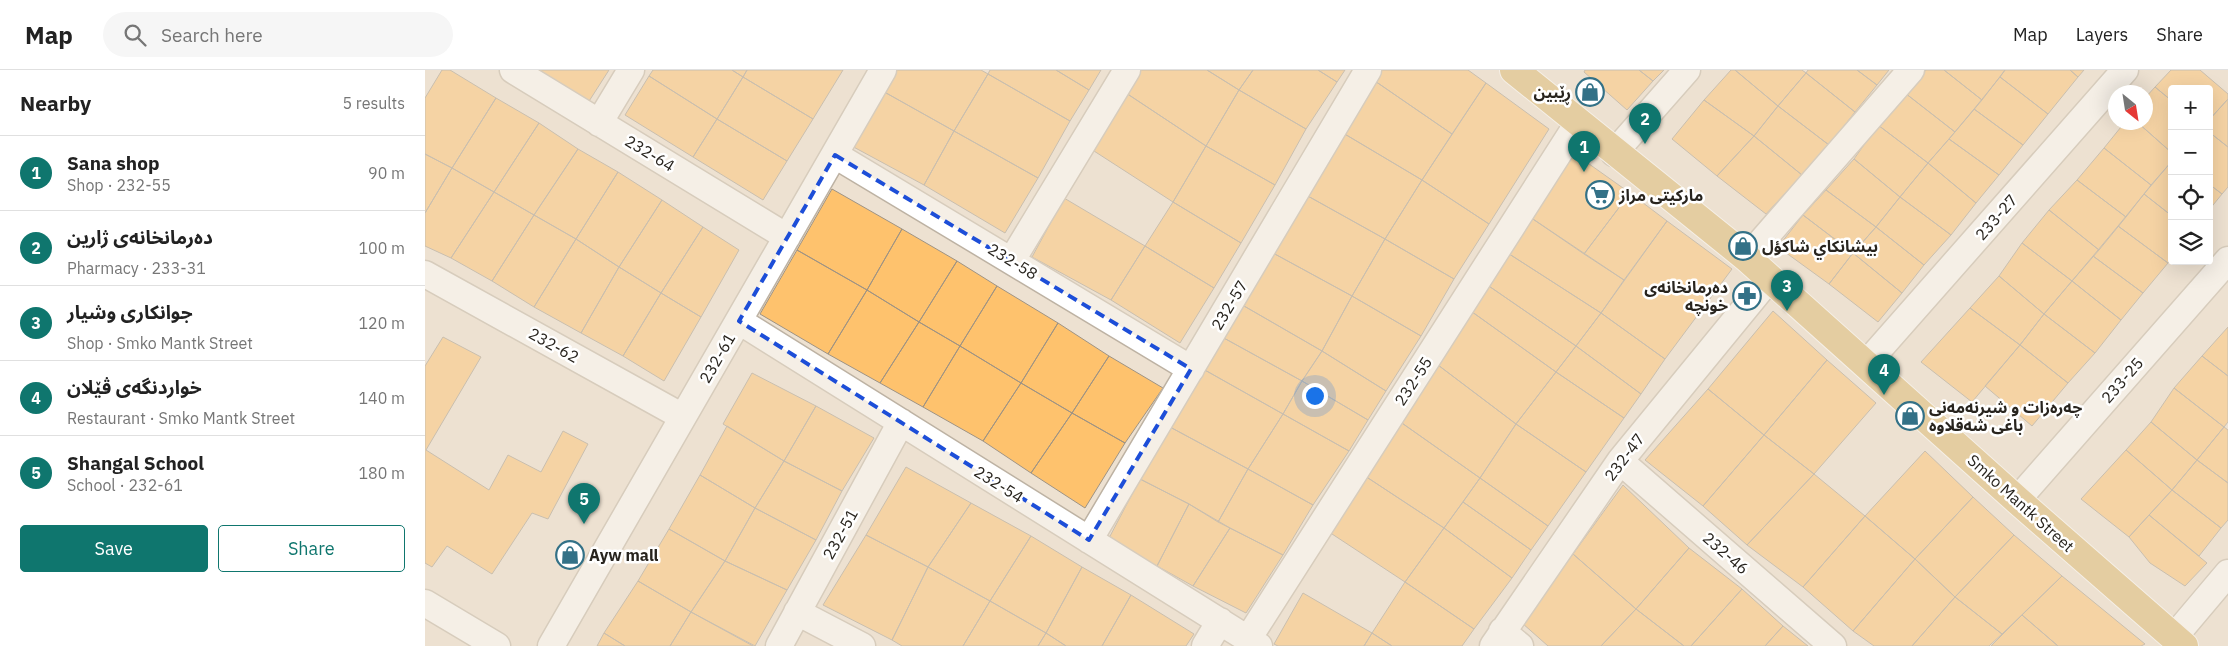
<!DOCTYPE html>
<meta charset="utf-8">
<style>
body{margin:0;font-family:"IBM Plex Sans","Noto Sans Arabic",sans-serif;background:#f6f6f6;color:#222}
.controls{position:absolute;right:15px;top:15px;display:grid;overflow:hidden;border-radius:5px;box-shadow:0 5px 20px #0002}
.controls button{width:45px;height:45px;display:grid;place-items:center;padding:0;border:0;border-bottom:1px solid #e0e0e0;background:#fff;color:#222;font:25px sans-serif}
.compass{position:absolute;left:1683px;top:15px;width:45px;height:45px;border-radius:50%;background:#fff;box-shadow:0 5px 20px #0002;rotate:150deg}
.you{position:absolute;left:889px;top:325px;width:18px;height:18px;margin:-12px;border:4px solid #fff;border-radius:50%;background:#1a73e8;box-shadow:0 0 0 8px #1a73e833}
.badge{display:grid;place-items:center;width:32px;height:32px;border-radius:50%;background:#0f766e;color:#fff;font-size:16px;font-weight:700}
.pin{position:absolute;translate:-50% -41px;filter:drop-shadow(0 1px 2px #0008)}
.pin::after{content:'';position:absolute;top:26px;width:18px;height:15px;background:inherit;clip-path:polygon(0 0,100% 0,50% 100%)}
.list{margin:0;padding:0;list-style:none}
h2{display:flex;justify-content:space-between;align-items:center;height:65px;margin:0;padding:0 20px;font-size:21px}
h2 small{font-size:16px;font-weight:400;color:#767676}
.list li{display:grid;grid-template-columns:32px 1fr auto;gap:15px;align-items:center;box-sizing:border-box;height:75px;padding:0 20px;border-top:1px solid #e0e0e0}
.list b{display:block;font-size:19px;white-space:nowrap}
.list p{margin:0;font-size:16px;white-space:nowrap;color:#767676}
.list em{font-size:16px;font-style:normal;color:#767676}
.actions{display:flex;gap:10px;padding:15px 20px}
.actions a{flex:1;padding:11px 0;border:1px solid #0f766e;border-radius:5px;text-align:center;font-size:18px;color:#0f766e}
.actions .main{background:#0f766e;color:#fff}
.icon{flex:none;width:28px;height:28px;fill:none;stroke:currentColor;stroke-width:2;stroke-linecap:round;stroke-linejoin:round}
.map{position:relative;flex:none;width:1803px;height:576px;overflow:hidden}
header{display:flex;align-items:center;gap:30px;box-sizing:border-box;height:70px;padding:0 25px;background:#fff;border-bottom:1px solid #e0e0e0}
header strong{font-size:24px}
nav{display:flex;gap:28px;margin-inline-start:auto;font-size:18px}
.search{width:350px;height:45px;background:#f6f6f6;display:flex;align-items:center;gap:12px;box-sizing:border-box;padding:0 18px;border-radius:28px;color:#767676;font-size:19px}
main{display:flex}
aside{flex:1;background:#fff}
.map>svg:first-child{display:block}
.building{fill:#fec26d;stroke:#9e9384}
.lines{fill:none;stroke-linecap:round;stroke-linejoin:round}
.minor-casing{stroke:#bdb2a3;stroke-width:29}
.major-casing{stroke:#fff;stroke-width:30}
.minor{stroke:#fff;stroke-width:26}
.major{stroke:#d9b366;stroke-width:28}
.marked{fill:none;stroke:#1d4ed8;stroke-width:4;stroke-dasharray:10 6;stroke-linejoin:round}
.labels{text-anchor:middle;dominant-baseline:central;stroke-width:5;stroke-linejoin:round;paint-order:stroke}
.poi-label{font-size:16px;font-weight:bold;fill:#28241e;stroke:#fff;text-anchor:start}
.street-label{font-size:16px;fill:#28241e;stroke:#fff}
</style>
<header>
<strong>Map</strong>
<div class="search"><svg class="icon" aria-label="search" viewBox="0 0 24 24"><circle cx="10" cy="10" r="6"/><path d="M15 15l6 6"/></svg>Search here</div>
<nav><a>Map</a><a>Layers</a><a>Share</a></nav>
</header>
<main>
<aside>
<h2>Nearby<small>5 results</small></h2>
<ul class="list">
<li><span class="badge">1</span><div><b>Sana shop</b><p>Shop · 232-55</p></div><em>90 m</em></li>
<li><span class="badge">2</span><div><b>دەرمانخانەی ژارین</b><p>Pharmacy · 233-31</p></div><em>100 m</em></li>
<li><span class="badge">3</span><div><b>جوانکاری وشیار</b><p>Shop · Smko Mantk Street</p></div><em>120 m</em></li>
<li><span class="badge">4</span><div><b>خواردنگەی ڤێلان</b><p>Restaurant · Smko Mantk Street</p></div><em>140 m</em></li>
<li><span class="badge">5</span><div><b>Shangal School</b><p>School · 232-61</p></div><em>180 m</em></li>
</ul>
<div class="actions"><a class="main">Save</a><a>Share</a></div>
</aside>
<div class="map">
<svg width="1803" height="576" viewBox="0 0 1803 576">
<rect width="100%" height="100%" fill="#ede1d1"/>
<path class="building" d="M17,0H25L71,28L27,98L0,84V28Z
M100,0H184L159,39Z
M228,0H307L318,7L292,49L224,6Z
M307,0H322L318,7Z
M322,0H418L388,49L318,7Z
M466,0H556L563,4L529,61L454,19Z
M565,0H631L664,20L645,51L563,4Z
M631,0H676L664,20Z
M715,0H782L814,20L781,76L701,23Z
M782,0H828L814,20Z
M828,0H893L912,12L881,59L814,20Z
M893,0H920L912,12Z
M953,0H1043L1061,13L1027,64L947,9Z
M1160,0H1214L1228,11L1202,40L1159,2Z
M1214,0H1239L1228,11Z
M1306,0H1310L1353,36L1329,66L1279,30Z
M1310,0H1377L1381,3L1353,36Z
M1383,0H1432L1452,15L1430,42L1381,3Z
M1432,0H1464L1452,15Z
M1501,0H1519L1557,30L1530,62L1480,23Z
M1519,0H1580L1557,30Z
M1580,0H1645L1653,7L1623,44L1575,7Z
M1645,0H1659L1653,7Z
M1746,0H1775L1803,24V29L1784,50V19H1747V31L1730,17Z
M1381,3L1430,42L1404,75L1353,36Z
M563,4L645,51L613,108L529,61Z
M224,6L292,49L268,87L200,45Z
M318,7L388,49L362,91L292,49Z
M1575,7L1623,44L1598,75L1549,39Z
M947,9L1027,64L997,110L918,63Z
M1061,13L1124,59L1064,154L997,110Z
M1730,17L1747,31V83L1712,52H1720V28Z
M454,19L529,61L499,115L423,74Z
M814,20L881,59L850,115L781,76Z
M701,23L781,76L748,132L669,81Z
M1480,23L1530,62L1503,93L1453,55Z
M71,28L114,53L69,122L27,98Z
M1803,29V77L1784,62V50Z
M1279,30L1329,66L1292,106L1247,69Z
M1353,36L1404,75L1377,105L1329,66Z
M1549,39L1598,75L1574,105L1524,69Z
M292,49L362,91L338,130L268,87Z
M1700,52H1712L1747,83V91L1726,115L1679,78Z
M114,53L153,79L109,145L69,122Z
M1453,55L1503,93L1475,127L1429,89Z
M529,61L613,108L580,163L499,115Z
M1784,62L1803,77V117L1797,124L1784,114Z
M918,63L997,110L960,169L881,125Z
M1329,66L1377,105L1341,144L1292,106Z
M1524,69L1574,105L1551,133L1503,93Z
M781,76L850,115L816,173L748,132Z
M1679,78L1726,115L1701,147L1652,110Z
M153,79L193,102L151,169L109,145Z
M1143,79L1205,123L1159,184L1099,143Z
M0,84L27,98L0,143Z
M1429,89L1475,127L1451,157L1401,120Z
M1747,91V146L1719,124Z
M1503,93L1551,133L1526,165L1475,127Z
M27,98L69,122L26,188L0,176V143Z
M193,102L237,130L194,197L151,169Z
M997,110L1064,154L1029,209L960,169Z
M1652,110L1701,147L1674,180L1624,140Z
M1784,114L1797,124L1784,140Z
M407,119L477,159L442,220L372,180Z
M1401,120L1451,157L1428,183L1378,145Z
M69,122L109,145L67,211L26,188Z
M1205,123L1242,151L1199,210L1159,184Z
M1719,124L1747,146V188L1743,193L1693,156Z
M881,125L960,169L927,226L848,183Z
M1475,127L1526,165L1499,195L1451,157Z
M639,128L720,176L686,230L607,187Z
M237,130L278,157L236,223L194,197Z
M748,132L816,173L789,218L720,176Z
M1624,140L1674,180L1647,211L1597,173Z
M1099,143L1199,210L1176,243L1078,180Z
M109,145L151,169L109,237L67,211Z
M1378,145L1428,183L1404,214L1353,177Z
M1242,151L1307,199L1240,289L1176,243Z
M1693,156L1743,193L1718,223L1668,186Z
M278,157L314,180L276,247L236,223Z
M1451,157L1499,195L1477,223L1428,183Z
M477,159L532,191L494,252L442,220Z
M151,169L194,197L156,263L109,237Z
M960,169L1029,209L996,266L927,226Z
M1597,173L1647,211L1619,244L1574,206Z
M720,176L789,218L755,273L686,230Z
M372,180L442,220L403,284L335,244Z
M1078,180L1176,243L1151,276L1058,212Z
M848,183L927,226L897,281L819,236Z
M1428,183L1477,223L1453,252L1404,214Z
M1668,186L1718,223L1696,250L1647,211Z
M532,191L572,216L535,276L494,252Z
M194,197L236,223L198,286L156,263Z
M1574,206L1619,244L1595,275L1545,238Z
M1647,211L1696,250L1670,283L1619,244Z
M1058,212L1151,276L1131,302L1043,239Z
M572,216L633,253L596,313L535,276Z
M442,220L494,252L455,313L403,284Z
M236,223L276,247L239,311L198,286Z
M927,226L996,266L961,321L897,281Z
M819,236L897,281L877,311L797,267Z
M1545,238L1595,275L1547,332L1496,292Z
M1043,239L1131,302L1091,354L1009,292Z
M1348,241L1402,290L1339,365L1283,319Z
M1176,243L1240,289L1216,324L1151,276Z
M1619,244L1670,283L1643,313L1595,275Z
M494,252L535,276L498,337L455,313Z
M633,253L684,286L647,343L596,313Z
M1803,257V306L1777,286Z
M18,267L56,287L1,380L64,420L83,385L116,402L138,361L163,374L123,449L107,443L67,504L22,476L7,497L0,493V296Z
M797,267L877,311L858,344L778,299Z
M1595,275L1643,313L1607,356L1560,316Z
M535,276L596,313L558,371L498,337Z
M1151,276L1216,324L1199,348L1131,302Z
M897,281L961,321L943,350L877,311Z
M684,286L738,318L700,373L647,343Z
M1777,286L1803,306V352L1799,357L1749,318Z
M1402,290L1451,333L1389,404L1339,365Z
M1009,292L1091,354L1055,408L974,351Z
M778,299L858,344L823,399L745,357Z
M1131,302L1199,348L1161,402L1091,354Z
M327,303L391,336L359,391L298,354Z
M877,311L943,350L924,381L858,344Z
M596,313L647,343L606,403L558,371Z
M1749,318L1799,357L1772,390L1726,352Z
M1283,319L1339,365L1278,436L1220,390Z
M391,336L449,368L417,421L359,391Z
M647,343L700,373L660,438L606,403Z
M858,344L924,381L888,435L823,399Z
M974,351L1055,408L1019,458L940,406Z
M1726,352L1772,390L1747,420L1701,380Z
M1091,354L1161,402L1123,456L1055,408Z
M302,356L359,391L330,438L275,405Z
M745,357L823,399L793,452L764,434L715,409Z
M1799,357L1803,360V413L1772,390Z
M1339,365L1389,404L1322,475L1278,436Z
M1701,380L1747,420L1704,467L1656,429Z
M1500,381L1548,427L1490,489L1440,446Z
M1772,390L1803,413V450L1796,458L1747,420Z
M359,391L417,421L391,470L330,438Z
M481,397L546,433L503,497L441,465Z
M823,399L888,435L858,485L793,452Z
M1389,404L1440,446L1378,517L1322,475Z
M275,405L330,438L300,491L244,459Z
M940,406L1019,458L980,512L904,462Z
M1055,408L1123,456L1106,480L1038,432Z
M715,409L764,434L732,496L683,470Z
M1198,415L1264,478L1211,539L1148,484Z
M1747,420L1796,458L1774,486L1724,445Z
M1548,427L1589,465L1530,527L1490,489Z
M1038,432L1106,480L1087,508L1019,458Z
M546,433L606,466L565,531L503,497Z
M764,434L805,458L768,516L732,496Z
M330,438L391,470L362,520L300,491Z
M1724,445L1782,493L1760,516L1725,493L1704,467Z
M1440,446L1490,489L1428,561L1378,517Z
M805,458L858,485L821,543L768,516Z
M1019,458L1087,508L1049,559L980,512Z
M244,459L300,491L266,542L213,511Z
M441,465L503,497L467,570L398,535Z
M1589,465L1637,506L1577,564L1530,527Z
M606,466L657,497L621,563L565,531Z
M1264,478L1317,519L1266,576H1259L1211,539Z
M1148,484L1211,539L1176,576H1123L1097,553Z
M1490,489L1530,527L1487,576H1449L1428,561Z
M300,491L362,520L330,576L266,542Z
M503,497L565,531L538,576H477L467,570Z
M657,497L706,525L677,576H641L621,563Z
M1637,506L1720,574L1716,576H1633L1597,545Z
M213,511L266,542L245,576H200L179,563Z
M980,512L1049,559L1037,576H967L947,563Z
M1317,519L1358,556L1340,576H1266Z
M878,523L947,563L939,576H853L849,574Z
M706,525L769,564L761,576H677Z
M1530,527L1577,564L1564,576H1487Z
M565,531L621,563L613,576H538Z
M1211,539L1259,576H1176Z
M266,542L328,576H245Z
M1597,545L1633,576H1566Z
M1358,556L1383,576H1340Z
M179,563L200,576H172Z
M621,563L641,576H613Z
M947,563L967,576H939Z"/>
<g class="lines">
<defs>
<path id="minor" d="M88,0L362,167
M174,53L206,0
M1189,83L1262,0
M410,85L766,299
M1322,188L1486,0
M587,190L702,0
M0,204L258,347
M314,251L834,576
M1441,294L1700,0
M1195,391L1408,576
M1592,430L1803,190
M664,470L943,0
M0,533L72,576
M372,542L437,576
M1077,561L1095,576
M1749,567L1803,503
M823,569L1153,53
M126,576L458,0
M354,576L476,352
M780,576L795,551
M1068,576L1195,391L1344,209"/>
<path id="major" d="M1089,0L1322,188L1592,430L1759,576"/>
</defs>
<use href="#minor" class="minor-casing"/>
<use href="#major" class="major-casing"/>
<use href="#minor" class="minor"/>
<use href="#major" class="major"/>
</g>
<path d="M0 0H1803V576H0ZM410,85L766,299L664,470L314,251Z" fill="#ede1d1" fill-opacity=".55" fill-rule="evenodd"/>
<path class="marked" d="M410,85L766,299L664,470L314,251Z"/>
<defs>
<symbol id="shop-ring" viewBox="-11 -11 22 22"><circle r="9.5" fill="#fff" stroke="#337187" stroke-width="1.5"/><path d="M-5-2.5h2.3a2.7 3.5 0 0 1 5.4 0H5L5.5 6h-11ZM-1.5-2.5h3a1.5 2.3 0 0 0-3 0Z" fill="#337187"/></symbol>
<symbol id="supermarket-ring" viewBox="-11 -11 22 22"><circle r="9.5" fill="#fff" stroke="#337187" stroke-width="1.5"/><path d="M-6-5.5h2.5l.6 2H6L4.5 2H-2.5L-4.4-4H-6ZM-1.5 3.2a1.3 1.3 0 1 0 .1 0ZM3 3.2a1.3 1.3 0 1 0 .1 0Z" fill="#337187"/></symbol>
<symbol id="pharmacy-ring" viewBox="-11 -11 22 22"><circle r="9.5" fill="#fff" stroke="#337187" stroke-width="1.5"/><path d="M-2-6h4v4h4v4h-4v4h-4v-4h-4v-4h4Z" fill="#337187"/></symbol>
</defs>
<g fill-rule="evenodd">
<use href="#shop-ring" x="1149" y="6" width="32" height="32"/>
<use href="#supermarket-ring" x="1159" y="109" width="32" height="32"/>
<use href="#shop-ring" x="1302" y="160" width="32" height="32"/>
<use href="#pharmacy-ring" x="1306" y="210" width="32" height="32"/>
<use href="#shop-ring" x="1469" y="330" width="32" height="32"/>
<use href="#shop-ring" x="129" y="469" width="32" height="32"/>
</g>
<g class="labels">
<g class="poi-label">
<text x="1146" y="22" text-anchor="end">ڕێبین</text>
<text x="1194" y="125">مارکیتی مراز</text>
<text x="1337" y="176">بيشانكاي شاكؤل</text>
<text x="1303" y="217" text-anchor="end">دەرمانخانەی<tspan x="1303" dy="18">خونچە</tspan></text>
<text x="1504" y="337">چەرەزات و شیرنەمەنی<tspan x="1504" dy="18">باغی شەقلاوە</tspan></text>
<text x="164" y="485">Ayw mall</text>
</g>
<g class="street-label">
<text transform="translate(225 83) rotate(31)">232-64</text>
<text transform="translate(1571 147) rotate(-49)">233-27</text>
<text transform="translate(588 191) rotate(31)">232-58</text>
<text transform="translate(804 235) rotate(-59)">232-57</text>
<text transform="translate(129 275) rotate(29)">232-62</text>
<text transform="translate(292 288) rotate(-60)">232-61</text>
<text transform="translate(1697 310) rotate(-49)">233-25</text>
<text transform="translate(988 311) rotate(-57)">232-55</text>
<text transform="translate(1199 387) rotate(-53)">232-47</text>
<text transform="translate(574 414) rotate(32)">232-54</text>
<text transform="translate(1596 433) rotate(42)">Smko Mantk Street</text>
<text transform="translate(415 464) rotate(-61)">232-51</text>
<text transform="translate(1301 483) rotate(41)">232-46</text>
</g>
</g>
</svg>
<div class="controls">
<button>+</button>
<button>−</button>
<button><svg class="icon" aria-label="locate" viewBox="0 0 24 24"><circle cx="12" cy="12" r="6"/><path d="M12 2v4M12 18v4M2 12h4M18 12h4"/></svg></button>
<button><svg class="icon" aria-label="layers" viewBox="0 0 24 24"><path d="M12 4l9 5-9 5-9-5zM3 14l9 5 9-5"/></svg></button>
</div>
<svg class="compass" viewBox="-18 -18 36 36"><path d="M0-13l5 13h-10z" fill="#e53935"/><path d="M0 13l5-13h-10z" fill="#767676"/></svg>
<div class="you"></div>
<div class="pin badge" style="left:1159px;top:102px">1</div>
<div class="pin badge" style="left:1220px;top:74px">2</div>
<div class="pin badge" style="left:1362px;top:241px">3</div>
<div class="pin badge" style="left:1459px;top:325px">4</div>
<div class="pin badge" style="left:159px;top:454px">5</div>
</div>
</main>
